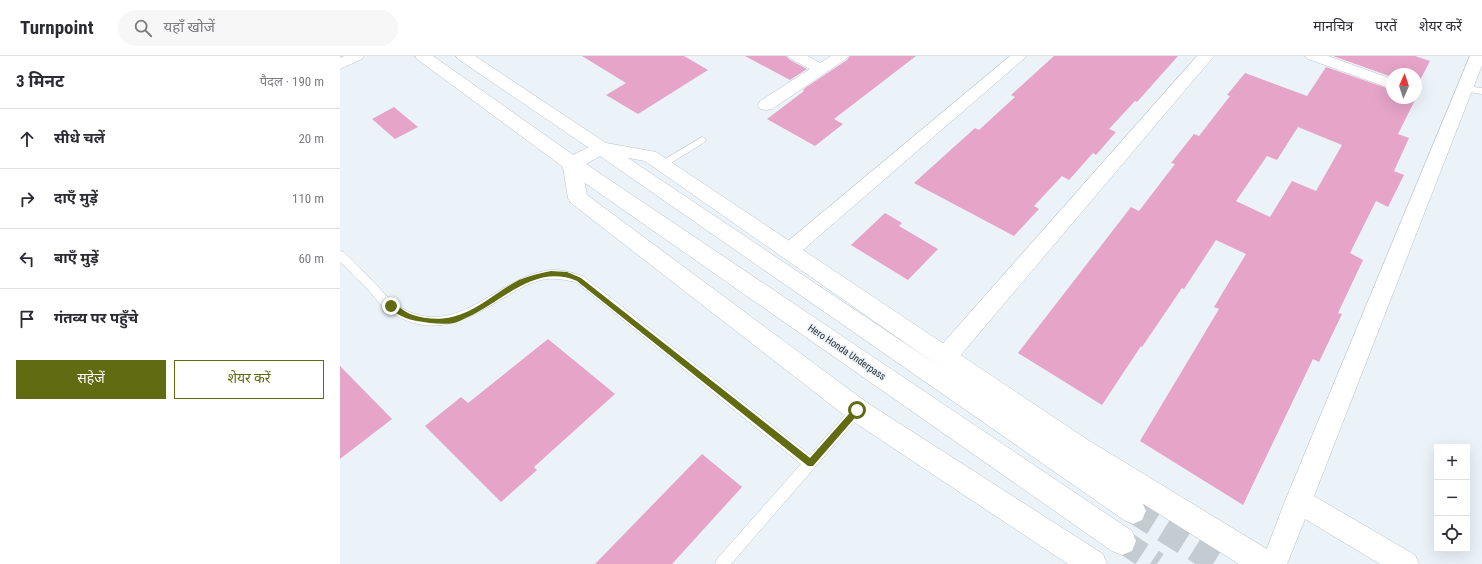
<!DOCTYPE html>
<html lang="hi">
<meta charset="utf-8">
<style>
body{margin:0;font-family:"Roboto Condensed","Noto Sans Devanagari",sans-serif;background:#f7f7f7;color:#2b2b33}
.controls{position:absolute;right:12px;bottom:12px;display:grid;overflow:hidden;border-radius:0px;box-shadow:0 4px 16px #0002}
.controls button{width:36px;height:36px;display:grid;place-items:center;padding:0;border:0;border-bottom:1px solid #e1e1e2;background:#fff;color:#2b2b33;font:20px sans-serif}
.compass{position:absolute;left:1046px;top:12px;width:36px;height:36px;border-radius:50%;background:#fff;box-shadow:0 4px 16px #0002;rotate:3deg}
.stop{position:absolute;width:12px;height:12px;margin:-9px;border:3px solid #606b12;border-radius:50%;background:#fff}
.stop.end{background:#606b12;border-color:#fff;box-shadow:0 1px 4px #0008}
.list{margin:0;padding:0;list-style:none}
h2{display:flex;justify-content:space-between;align-items:center;height:52px;margin:0;padding:0 16px;font-size:17px}
h2 small{font-size:13px;font-weight:400;color:#7c7c81}
.list li{display:grid;grid-template-columns:26px 1fr auto;gap:12px;align-items:center;box-sizing:border-box;height:60px;padding:0 16px;border-top:1px solid #e1e1e2}
.list b{display:block;font-size:15px;white-space:nowrap}
.list em{font-size:13px;font-style:normal;color:#7c7c81}
.actions{display:flex;gap:8px;padding:12px 16px}
.actions a{flex:1;padding:9px 0;border:1px solid #606b12;border-radius:0px;text-align:center;font-size:14px;color:#606b12}
.actions .main{background:#606b12;color:#fff}
.icon{flex:none;width:22px;height:22px;fill:none;stroke:currentColor;stroke-width:2;stroke-linecap:round;stroke-linejoin:round}
.map{position:relative;flex:none;width:1142px;height:508px;overflow:hidden}
header{display:flex;align-items:center;gap:24px;box-sizing:border-box;height:56px;padding:0 20px;background:#fff;border-bottom:1px solid #e1e1e2}
header strong{font-size:19px}
nav{display:flex;gap:22px;margin-inline-start:auto;font-size:14px}
.search{width:280px;height:36px;background:#f7f7f7;display:flex;align-items:center;gap:10px;box-sizing:border-box;padding:0 14px;border-radius:22px;color:#7c7c81;font-size:15px}
main{display:flex}
aside{flex:1;background:#fff}
.map>svg:first-child{display:block}
.building{fill:#e5a4c8;fill-rule:evenodd}
.lines{fill:none;stroke-linecap:round;stroke-linejoin:round}
.secondary-tunnel{stroke:#c5ccd1;stroke-width:24;stroke-dasharray:24 12;stroke-linecap:butt}
.service-casing{stroke:#bac2c8;stroke-width:1}
.minor-casing{stroke:#bac2c8;stroke-width:1}
.tertiary-casing{stroke:#bac2c8;stroke-width:1}
.secondary-casing{stroke:#bac2c8;stroke-width:1}
.trunk-casing{stroke:#bac2c8;stroke-width:1}
.service{fill:#fff;fill-rule:evenodd}
.minor{fill:#fff;fill-rule:evenodd}
.tertiary{fill:#fff;fill-rule:evenodd}
.secondary{fill:#fff;fill-rule:evenodd}
.trunk{fill:#fff;fill-rule:evenodd}
.route{fill:#606b12}
.labels{text-anchor:middle;dominant-baseline:central;stroke-width:3.5;stroke-linejoin:round;paint-order:stroke}
.street-label{font-size:10px;fill:#2d3033;stroke:#ebf3f9}
</style>
<header>
<strong>Turnpoint</strong>
<div class="search"><svg class="icon" aria-label="search" viewBox="0 0 24 24"><circle cx="10" cy="10" r="6"/><path d="M15 15l6 6"/></svg>यहाँ खोजें</div>
<nav><a>मानचित्र</a><a>परतें</a><a>शेयर करें</a></nav>
</header>
<main>
<aside>
<h2>3 मिनट<small>पैदल · 190 m</small></h2>
<ul class="list">
<li><svg class="icon" aria-label="ahead" viewBox="0 0 24 24"><path d="M12 20V5M6 11l6-6 6 6"/></svg><div><b>सीधे चलें</b></div><em>20 m</em></li>
<li><svg class="icon" aria-label="right" viewBox="0 0 24 24"><path d="M7 20v-9h11M14 6l5 5-5 5"/></svg><div><b>दाएँ मुड़ें</b></div><em>110 m</em></li>
<li><svg class="icon" aria-label="left" viewBox="0 0 24 24"><path d="M17 20v-9H6M10 6l-5 5 5 5"/></svg><div><b>बाएँ मुड़ें</b></div><em>60 m</em></li>
<li><svg class="icon" aria-label="arrive" viewBox="0 0 24 24"><path d="M6 21V4h12l-3 4 3 4H6"/></svg><div><b>गंतव्य पर पहुँचे</b></div></li>
</ul>
<div class="actions"><a class="main">सहेजें</a><a>शेयर करें</a></div>
</aside>
<div class="map">
<svg width="1142" height="508" viewBox="0 0 1142 508">
<rect width="100%" height="100%" fill="#ebf3f9"/>
<path class="building" d="M242,0H344L368,14L298,58L266,39L286,27Z
M405,0H446L450,4L467,13L450,24Z
M510,0H576L494,63L503,68L475,90L427,63L464,35L463,34L465,32L507,4Z
M714,0H838L797,46L795,45L769,73L776,76L756,99L753,97L729,124L722,120L694,150L699,153L674,180L574,127L635,72L639,74L675,41L671,39Z
M993,0H1075L1090,5L1076,32V18H1052V21Z
M986,11L1052,34V42H1076L1058,78L1069,82L1054,115L1064,119L1048,151L1036,145L1010,197L1023,204L998,257L1002,258L979,306L973,303L903,449L800,385L879,253L874,251L906,198L876,184L844,233L842,232L802,291L801,290L762,349L678,297L791,151L799,155L835,108L831,107L854,78L859,80L890,40L887,39L905,17L967,40ZM958,71L1002,89L976,135L952,125L930,161L896,145L927,100L937,104Z
M54,51L78,71L55,83L32,63Z
M545,157L562,167L559,170L598,193L568,224L511,189Z
M208,283L275,338L194,411L197,414L161,446L85,370L121,341L128,347Z
M0,310L52,363L0,403Z
M362,398L402,431L332,508H255Z"/>
<g class="lines">
<path class="secondary-tunnel" d="M793,455L878,508
M782,485L817,508"/>
<defs>
<path id="service" d="M1125,30L1142,32V38L1122,35L1121,33Z
M362,81L365,82L366,84L365,86L326,110H320L318,108L320,106Z
M0,195L4,196C15,207 25,217 36,228C43,236 49,244 58,250C115,285 152,226 204,215C217,212 230,216 243,220L470,399L513,350L517,348L521,350L523,354L521,358L391,508H375L377,503L461,408L236,226C226,224 216,222 206,223C192,225 179,233 167,240C128,263 93,285 49,255C41,250 36,243 30,236C20,225 10,216 0,206Z"/>
<path id="minor" d="M448,0H468L480,7L491,0H509L506,3L432,53L426,54L420,53L418,49L420,45L470,13L451,3Z
M670,0H687L456,200L449,203L442,200L439,195L442,190Z
M965,0H988L1052,23V33L968,3Z
M1130,0H1142V9L974,440L1075,499L1079,508H1040L965,463L947,508H921L945,445Z"/>
<path id="tertiary" d="M4,0H24L22,3L0,13V2Z
M857,0H874L613,308L605,311L597,308L593,301L597,294Z"/>
<path id="secondary" d="M261,86L267,88L802,446L806,455L802,464L793,468L784,464L260,100L246,108L792,475L796,485L792,495L782,499L772,495L225,113L223,108L225,103L255,88Z"/>
<path id="trunk" d="M75,0H93L239,103L241,108L247,139L526,346L763,498L767,508H728L508,362L231,147L228,142L223,111L77,3Z
M116,0H135L266,87L316,96L748,384L935,498L939,508H899L730,402L305,105L255,96L118,3Z"/>
</defs>
<use href="#service" class="service-casing"/>
<use href="#minor" class="minor-casing"/>
<use href="#tertiary" class="tertiary-casing"/>
<use href="#secondary" class="secondary-casing"/>
<use href="#trunk" class="trunk-casing"/>
<use href="#service" class="service"/>
<use href="#minor" class="minor"/>
<use href="#tertiary" class="tertiary"/>
<use href="#secondary" class="secondary"/>
<use href="#trunk" class="trunk"/>
</g>
<path class="route" d="M211,215L227,216L241,222L470,402L515,351H520V356L473,410H468L237,225C196,207 163,245 128,261C123,263 118,266 114,267C102,269 89,267 77,265C68,264 53,257 47,250L48,248C57,247 65,257 73,259C84,263 101,264 112,261C136,256 157,235 179,224C189,220 200,217 211,215Z"/>
<g class="labels">
<g class="street-label">
<text transform="translate(507 296) rotate(34)">Hero Honda Underpass</text>
</g>
</g>
</svg>
<div class="controls">
<button>+</button>
<button>−</button>
<button><svg class="icon" aria-label="locate" viewBox="0 0 24 24"><circle cx="12" cy="12" r="6"/><path d="M12 2v4M12 18v4M2 12h4M18 12h4"/></svg></button>
</div>
<svg class="compass" viewBox="-18 -18 36 36"><path d="M0-13l5 13h-10z" fill="#e53935"/><path d="M0 13l5-13h-10z" fill="#7c7c81"/></svg>
<div class="stop" style="left:517px;top:354px"></div>
<div class="stop end" style="left:51px;top:250px"></div>
</div>
</main>
